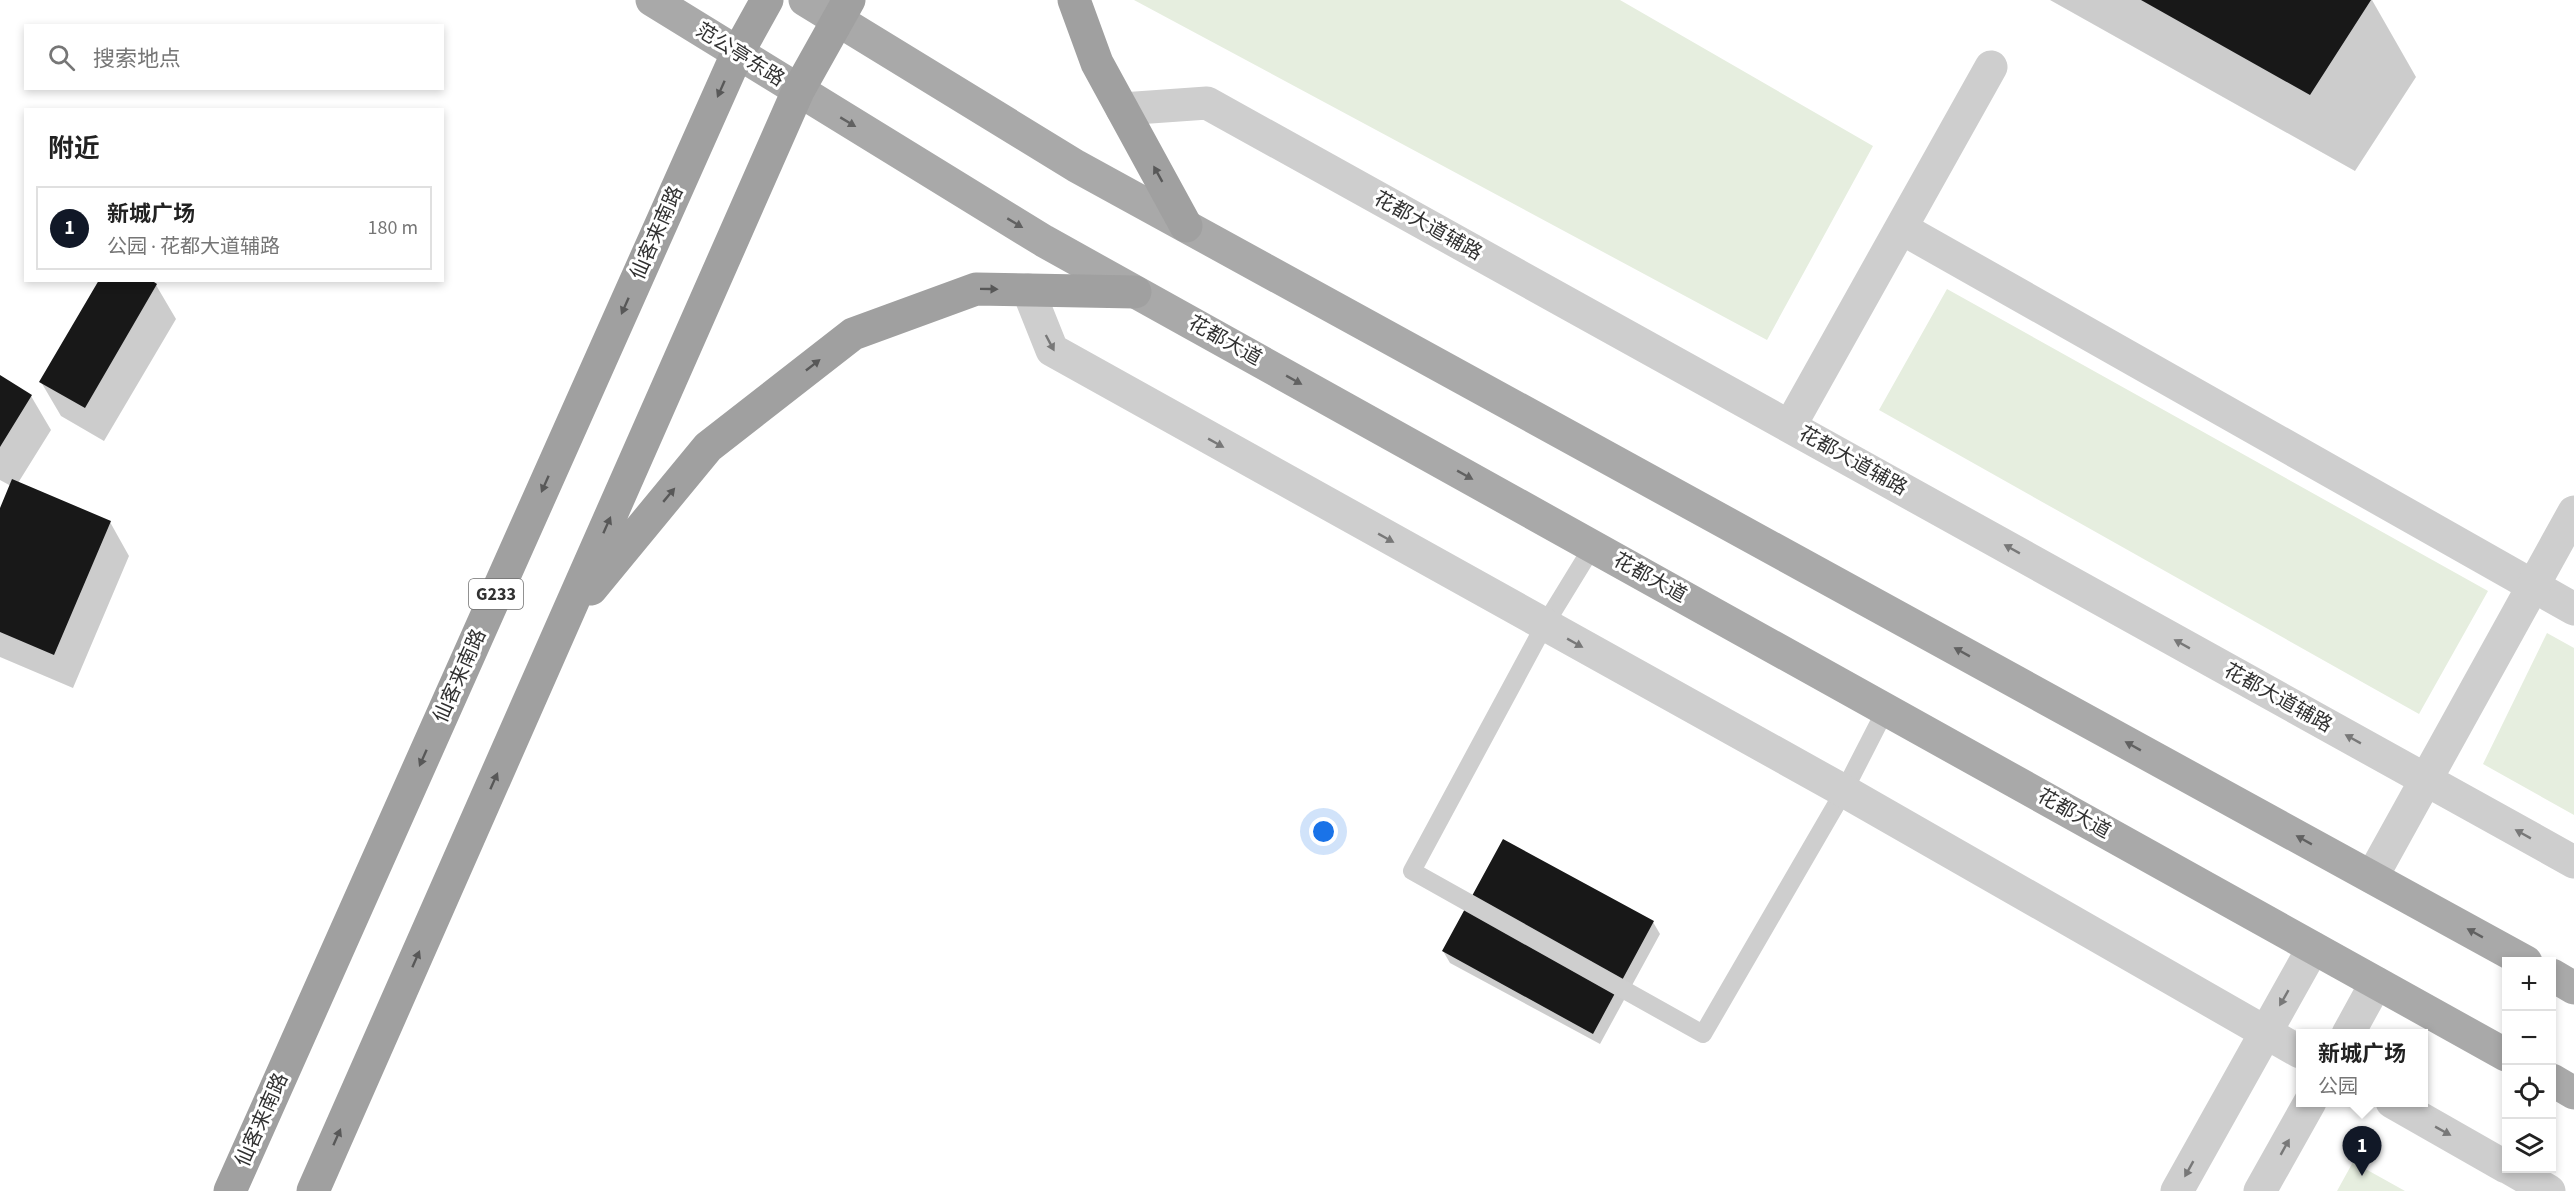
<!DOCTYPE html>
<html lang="zh">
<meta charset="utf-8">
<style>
body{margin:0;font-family:"Source Sans 3","Noto Sans SC",sans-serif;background:#f2f2f2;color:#222}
.controls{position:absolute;right:18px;bottom:18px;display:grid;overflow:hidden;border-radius:0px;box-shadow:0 3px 9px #0003}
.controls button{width:54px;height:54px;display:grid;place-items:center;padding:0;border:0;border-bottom:2px solid #e0e0e0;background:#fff;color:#222;font:30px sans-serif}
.you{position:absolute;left:1324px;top:832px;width:21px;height:21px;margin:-15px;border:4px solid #fff;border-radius:50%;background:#1a73e8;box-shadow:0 0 0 9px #1a73e833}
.badge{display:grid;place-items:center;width:39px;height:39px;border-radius:50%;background:#111827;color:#fff;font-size:20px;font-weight:700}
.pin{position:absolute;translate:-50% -50px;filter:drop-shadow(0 2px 3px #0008)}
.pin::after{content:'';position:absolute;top:32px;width:21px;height:18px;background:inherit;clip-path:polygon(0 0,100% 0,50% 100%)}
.popup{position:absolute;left:2296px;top:1029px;width:132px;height:78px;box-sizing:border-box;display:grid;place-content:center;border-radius:0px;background:#fff;filter:drop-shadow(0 2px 4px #0005);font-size:20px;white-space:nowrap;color:#767676}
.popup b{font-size:22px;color:#222}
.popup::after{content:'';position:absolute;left:50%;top:100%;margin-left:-12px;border:12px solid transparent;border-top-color:#fff}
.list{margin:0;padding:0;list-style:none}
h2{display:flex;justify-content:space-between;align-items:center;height:78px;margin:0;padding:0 24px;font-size:26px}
h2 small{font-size:20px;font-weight:400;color:#767676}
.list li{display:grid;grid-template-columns:39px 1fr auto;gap:18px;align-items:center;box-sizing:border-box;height:84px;margin:0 12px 12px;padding:0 12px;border:2px solid #e0e0e0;border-radius:0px}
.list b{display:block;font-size:22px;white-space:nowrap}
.list p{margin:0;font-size:20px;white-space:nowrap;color:#767676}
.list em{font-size:20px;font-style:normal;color:#767676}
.icon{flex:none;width:33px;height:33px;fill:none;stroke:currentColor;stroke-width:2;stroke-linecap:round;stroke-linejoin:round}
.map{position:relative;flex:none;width:2574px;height:1191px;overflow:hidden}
.search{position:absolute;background:#fff;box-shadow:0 3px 9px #0003;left:24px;top:24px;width:420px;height:66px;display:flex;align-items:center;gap:15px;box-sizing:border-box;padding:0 21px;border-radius:0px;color:#767676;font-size:22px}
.panel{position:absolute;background:#fff;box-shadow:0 3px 9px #0003;left:24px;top:108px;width:420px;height:174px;border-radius:0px}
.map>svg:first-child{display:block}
.green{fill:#e6eedf}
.shadow{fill:#0003}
.building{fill:#181818}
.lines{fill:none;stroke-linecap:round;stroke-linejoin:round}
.service{stroke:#cecece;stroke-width:18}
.minor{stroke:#cecece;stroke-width:33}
.tertiary{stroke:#cecece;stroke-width:33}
.primary{stroke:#a9a9a9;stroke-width:33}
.trunk{stroke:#a0a0a0;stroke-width:33}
.oneway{fill:#585858}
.oneway2{fill:#616161}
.oneway3{fill:#787878}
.labels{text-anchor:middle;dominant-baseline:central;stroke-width:6;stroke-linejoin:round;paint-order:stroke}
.shield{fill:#fff;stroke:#6f6f6f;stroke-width:1.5}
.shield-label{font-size:18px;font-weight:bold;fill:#313131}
.street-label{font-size:20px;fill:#313131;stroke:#fff}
</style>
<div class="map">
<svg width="2574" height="1191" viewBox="0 0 2574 1191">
<rect width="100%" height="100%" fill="#fff"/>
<path class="green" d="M1134,0H1620L1873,146L1767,340Z
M1947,289L2488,591L2419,714L1879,410Z
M2547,633L2574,648V815L2483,764Z
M2353,1162L2405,1191H2337Z"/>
<path class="shadow" d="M2050,0H2372L2416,77L2355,171Z
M156,285L176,319L104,441L61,416L41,382Z
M0,377L31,396L51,430L18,483L110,522L129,556L73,688L0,657V511L11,486L0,480Z
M1503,841L1653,922L1660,934L1600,1044L1450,963L1443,951Z"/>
<path class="building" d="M2141,0H2371L2310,95Z
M99,280H151L157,284L85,408L39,382Z
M0,375L32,395L0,447Z
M12,479L111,521L54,655L0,632V508Z
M1503,839L1654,921L1593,1034L1442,951Z"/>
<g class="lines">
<path class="service" d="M1593,546L1544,626L1412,871L1703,1034L1844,791L1886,709"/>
<path class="minor" d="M1901,228L2574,609
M1790,426L1991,67"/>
<path class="tertiary" d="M1122,109L1207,103L2574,862
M1028,290L1052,350L1844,791L2300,1052
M2372,877L2574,512
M2348,1034L2376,983
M2392,1102L2506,1167
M2509,1168L2549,1191
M2177,1191L2313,948
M2260,1191L2310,1102"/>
<path class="primary" d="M652,0L1044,241L2506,1055
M805,0L1076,166L2526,962
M2552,975L2574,988
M2552,1080L2574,1093"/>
<path class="trunk" d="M1074,0L1097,63L1186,226
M591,589L708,447L853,334L976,289L1135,292
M230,1191L737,54L767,0
M313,1191L798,91L849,0"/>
</g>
<defs><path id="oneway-solid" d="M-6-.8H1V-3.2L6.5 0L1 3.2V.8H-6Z" transform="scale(1.5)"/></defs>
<g class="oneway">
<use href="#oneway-solid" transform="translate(721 89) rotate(114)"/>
<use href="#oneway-solid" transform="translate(1158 174) rotate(-119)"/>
<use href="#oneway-solid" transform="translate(989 289) rotate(1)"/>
<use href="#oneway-solid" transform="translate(625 306) rotate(114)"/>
<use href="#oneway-solid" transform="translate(813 365) rotate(-38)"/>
<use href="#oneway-solid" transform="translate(545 484) rotate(114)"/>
<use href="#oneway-solid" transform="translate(669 495) rotate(-50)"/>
<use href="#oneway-solid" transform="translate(607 525) rotate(-66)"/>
<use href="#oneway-solid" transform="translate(423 758) rotate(114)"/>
<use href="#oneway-solid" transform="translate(494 781) rotate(-66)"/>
<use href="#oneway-solid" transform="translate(416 959) rotate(-66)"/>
<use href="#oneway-solid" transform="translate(337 1137) rotate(-66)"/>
</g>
<g class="oneway2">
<use href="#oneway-solid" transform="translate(848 122) rotate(31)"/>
<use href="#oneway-solid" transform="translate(1015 223) rotate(31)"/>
<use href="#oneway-solid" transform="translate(1294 380) rotate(29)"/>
<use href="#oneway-solid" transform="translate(1465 475) rotate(29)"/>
<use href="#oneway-solid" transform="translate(1962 652) rotate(-151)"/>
<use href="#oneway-solid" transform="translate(2133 746) rotate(-151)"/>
<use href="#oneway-solid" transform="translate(2304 840) rotate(-151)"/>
<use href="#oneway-solid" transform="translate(2475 933) rotate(-151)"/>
</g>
<g class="oneway3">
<use href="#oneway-solid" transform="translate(1050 343) rotate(62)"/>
<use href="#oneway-solid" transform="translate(1216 443) rotate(29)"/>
<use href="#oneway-solid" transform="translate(1386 538) rotate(29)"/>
<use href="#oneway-solid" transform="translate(2012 549) rotate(-151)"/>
<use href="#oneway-solid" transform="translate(1575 643) rotate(29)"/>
<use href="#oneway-solid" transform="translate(2182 644) rotate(-151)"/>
<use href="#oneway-solid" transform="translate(2353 739) rotate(-151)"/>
<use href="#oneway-solid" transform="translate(2523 834) rotate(-151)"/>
<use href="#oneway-solid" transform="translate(2284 998) rotate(120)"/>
<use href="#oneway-solid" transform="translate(2443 1131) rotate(29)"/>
<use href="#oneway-solid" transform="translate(2285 1147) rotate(-61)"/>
<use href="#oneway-solid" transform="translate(2189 1169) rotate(119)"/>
</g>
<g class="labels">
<rect class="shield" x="469" y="579" width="54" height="30" rx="4.5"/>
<g class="shield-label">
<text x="496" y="594">G233</text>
</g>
<g class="street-label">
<text transform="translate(740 55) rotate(32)">范公亭东路</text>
<text transform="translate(1428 226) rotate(29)">花都大道辅路</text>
<text transform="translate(657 233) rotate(-66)">仙客来南路</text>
<text transform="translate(1225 341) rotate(29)">花都大道</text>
<text transform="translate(1853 461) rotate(29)">花都大道辅路</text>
<text transform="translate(1650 578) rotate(29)">花都大道</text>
<text transform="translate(460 676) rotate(-66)">仙客来南路</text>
<text transform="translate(2278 698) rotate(29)">花都大道辅路</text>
<text transform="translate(2074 814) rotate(29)">花都大道</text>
<text transform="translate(262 1120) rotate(-66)">仙客来南路</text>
</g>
</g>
</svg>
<div class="controls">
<button>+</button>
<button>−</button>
<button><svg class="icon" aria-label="locate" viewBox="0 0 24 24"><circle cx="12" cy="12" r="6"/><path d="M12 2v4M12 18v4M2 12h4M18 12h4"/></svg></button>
<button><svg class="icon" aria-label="layers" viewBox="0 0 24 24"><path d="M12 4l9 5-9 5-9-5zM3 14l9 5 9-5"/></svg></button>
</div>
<div class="you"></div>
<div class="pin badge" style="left:2362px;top:1176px">1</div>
<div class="popup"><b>新城广场</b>公园</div>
<div class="search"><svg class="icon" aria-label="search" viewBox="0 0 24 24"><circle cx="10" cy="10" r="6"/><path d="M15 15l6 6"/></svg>搜索地点</div>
<section class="panel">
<h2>附近<small></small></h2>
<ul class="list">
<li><span class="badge">1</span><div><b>新城广场</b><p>公园 · 花都大道辅路</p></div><em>180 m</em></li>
</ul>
</section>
</div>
